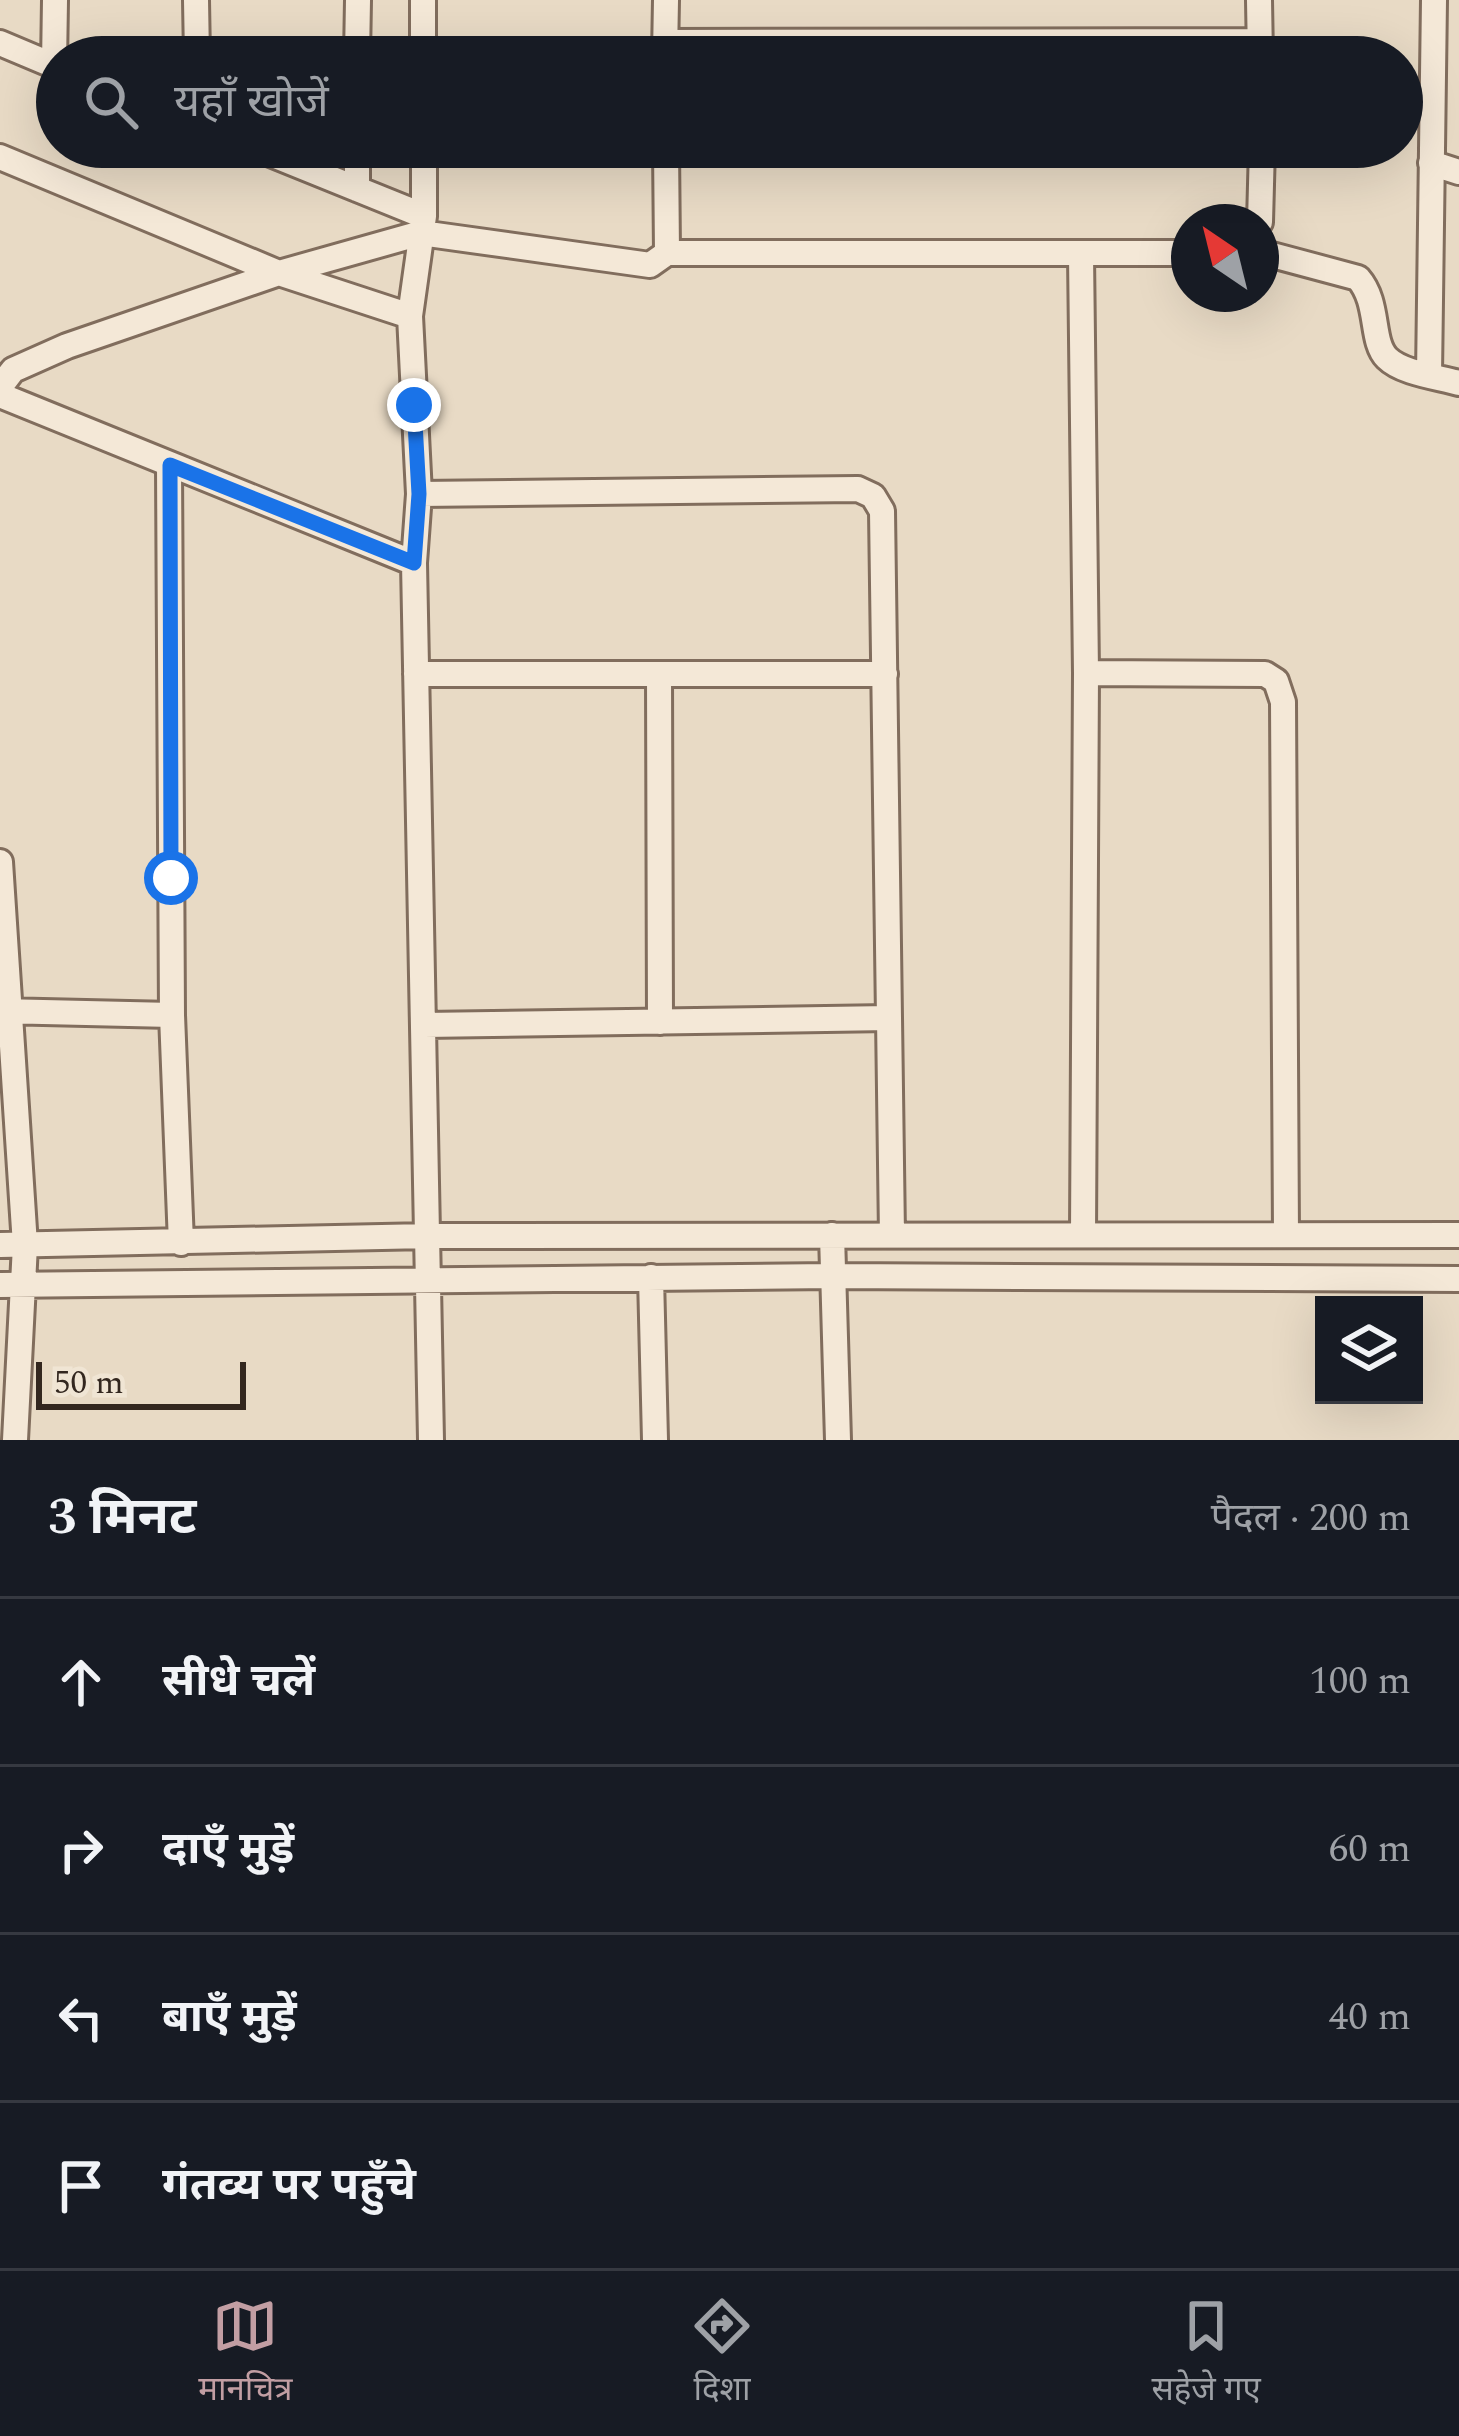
<!DOCTYPE html>
<html lang="hi">
<meta charset="utf-8">
<style>
body{margin:0;font-family:Spectral,"Noto Sans Devanagari",serif;background:#242831;color:#f1f3f6}
.controls{position:absolute;right:36px;bottom:36px;display:grid;overflow:hidden;border-radius:0px;box-shadow:0 12px 48px #0002}
.controls button{width:108px;height:108px;display:grid;place-items:center;padding:0;border:0;border-bottom:3px solid #363941;background:#171b24;color:#f1f3f6;font:60px sans-serif}
.compass{position:absolute;left:1171px;top:204px;width:108px;height:108px;border-radius:50%;background:#171b24;box-shadow:0 12px 48px #0002;rotate:325deg}
.scale{position:absolute;left:36px;bottom:30px;width:210px;box-sizing:border-box;padding-left:12px;border:6px solid #33271f;border-top:0;font-size:33px;line-height:42px;white-space:nowrap;color:#33271f;-webkit-text-stroke:9px #f0e5d4;paint-order:stroke}
.stop{position:absolute;width:36px;height:36px;margin:-27px;border:9px solid #1a73e8;border-radius:50%;background:#fff}
.stop.end{background:#1a73e8;border-color:#fff;box-shadow:0 3px 12px #0008}
.list{margin:0;padding:0;list-style:none}
h2{display:flex;justify-content:space-between;align-items:center;height:156px;margin:0;padding:0 48px;font-size:51px}
h2 small{font-size:39px;font-weight:400;color:#9ea1a6}
.list li{display:grid;grid-template-columns:78px 1fr auto;gap:36px;align-items:center;box-sizing:border-box;height:168px;padding:0 48px;border-top:3px solid #363941}
.list b{display:block;font-size:45px;white-space:nowrap}
.list em{font-size:39px;font-style:normal;color:#9ea1a6}
.icon{flex:none;width:66px;height:66px;fill:none;stroke:currentColor;stroke-width:2;stroke-linecap:round;stroke-linejoin:round}
.map{position:relative;flex:none;width:1459px;height:1440px;overflow:hidden}
.search{position:absolute;background:#171b24;box-shadow:0 12px 48px #0002;left:36px;right:36px;top:36px;height:132px;display:flex;align-items:center;gap:30px;box-sizing:border-box;padding:0 42px;border-radius:66px;color:#9ea1a6;font-size:45px}
.sheet{height:828px;background:#171b24}
nav{display:flex;justify-content:space-around;align-items:center;box-sizing:border-box;height:168px;border-top:3px solid #363941;background:#171b24;font-size:33px;color:#9ea1a6}
nav a{display:grid;justify-items:center;gap:6px}
nav .on{color:#c29ea3}
.map>svg:first-child{display:block}
.lines{fill:none;stroke-linecap:round;stroke-linejoin:round}
.minor-casing{stroke:#816d5d;stroke-width:30}
.minor{stroke:#f4e8d7;stroke-width:24}
.route{stroke:#1a73e8;stroke-width:15}
</style>
<div class="map">
<svg width="1459" height="1440" viewBox="0 0 1459 1440">
<rect width="100%" height="100%" fill="#e8dac5"/>
<g class="lines">
<defs>
<path id="minor" d="M196,0L197,57
M423,0V57
M1259,0L1260,57
M665,42L1259,41
M0,43L57,67
M665,55L666,0
M357,57L358,0
M54,65L55,0
M253,147L424,216
M424,147V216L410,316L419,494L414,563L431,1440
M0,157L279,273L410,316
M1431,163L1459,172
M357,189V147
M1260,222L1262,147
M1261,252L1358,278C1380,303 1370,341 1387,358C1402,373 1438,377 1459,383
M667,253H1189
M1081,255L1086,673L1083,1235
M1429,375L1434,0
M0,387L13,370L67,346L279,273L421,233L650,265L667,253L666,147
M0,395L414,563
M169,465L172,1015L181,1243
M419,494L858,489L873,496L882,511L892,1235
M1086,673L1265,674L1276,681L1283,702L1286,1235
M416,674H885
M659,674L660,1022
M0,862L25,1245L15,1440
M0,1011L172,1015
M424,1025L889,1018
M832,1235L838,1440
M0,1245L428,1236L1459,1235
M651,1277L655,1440
M0,1285L832,1276L1459,1279"/>
</defs>
<use href="#minor" class="minor-casing"/>
<use href="#minor" class="minor"/>
</g>
<g class="lines">
<path class="route" d="M171,878L170,465L414,563L419,494L414,405"/>
</g>
</svg>
<div class="controls">
<button><svg class="icon" aria-label="layers" viewBox="0 0 24 24"><path d="M12 4l9 5-9 5-9-5zM3 14l9 5 9-5"/></svg></button>
</div>
<svg class="compass" viewBox="-18 -18 36 36"><path d="M0-13l5 13h-10z" fill="#e53935"/><path d="M0 13l5-13h-10z" fill="#9ea1a6"/></svg>
<div class="scale">50 m</div>
<div class="stop" style="left:171px;top:878px"></div>
<div class="stop end" style="left:414px;top:405px"></div>
<div class="search"><svg class="icon" aria-label="search" viewBox="0 0 24 24"><circle cx="10" cy="10" r="6"/><path d="M15 15l6 6"/></svg>यहाँ खोजें</div>
</div>
<section class="sheet">
<h2>3 मिनट<small>पैदल · 200 m</small></h2>
<ul class="list">
<li><svg class="icon" aria-label="ahead" viewBox="0 0 24 24"><path d="M12 20V5M6 11l6-6 6 6"/></svg><div><b>सीधे चलें</b></div><em>100 m</em></li>
<li><svg class="icon" aria-label="right" viewBox="0 0 24 24"><path d="M7 20v-9h11M14 6l5 5-5 5"/></svg><div><b>दाएँ मुड़ें</b></div><em>60 m</em></li>
<li><svg class="icon" aria-label="left" viewBox="0 0 24 24"><path d="M17 20v-9H6M10 6l-5 5 5 5"/></svg><div><b>बाएँ मुड़ें</b></div><em>40 m</em></li>
<li><svg class="icon" aria-label="arrive" viewBox="0 0 24 24"><path d="M6 21V4h12l-3 4 3 4H6"/></svg><div><b>गंतव्य पर पहुँचे</b></div></li>
</ul>
</section>
<nav>
<a class="on"><svg class="icon" aria-label="map" viewBox="0 0 24 24"><path d="M3 6l6-2 6 2 6-2v14l-6 2-6-2-6 2zM9 4v14M15 6v14"/></svg>मानचित्र</a>
<a><svg class="icon" aria-label="directions" viewBox="0 0 24 24"><path d="M12 3l9 9-9 9-9-9zM9 14v-3h6M13 9l2 2-2 2"/></svg>दिशा</a>
<a><svg class="icon" aria-label="saved" viewBox="0 0 24 24"><path d="M7 4h10v16l-5-4-5 4z"/></svg>सहेजे गए</a>
</nav>
